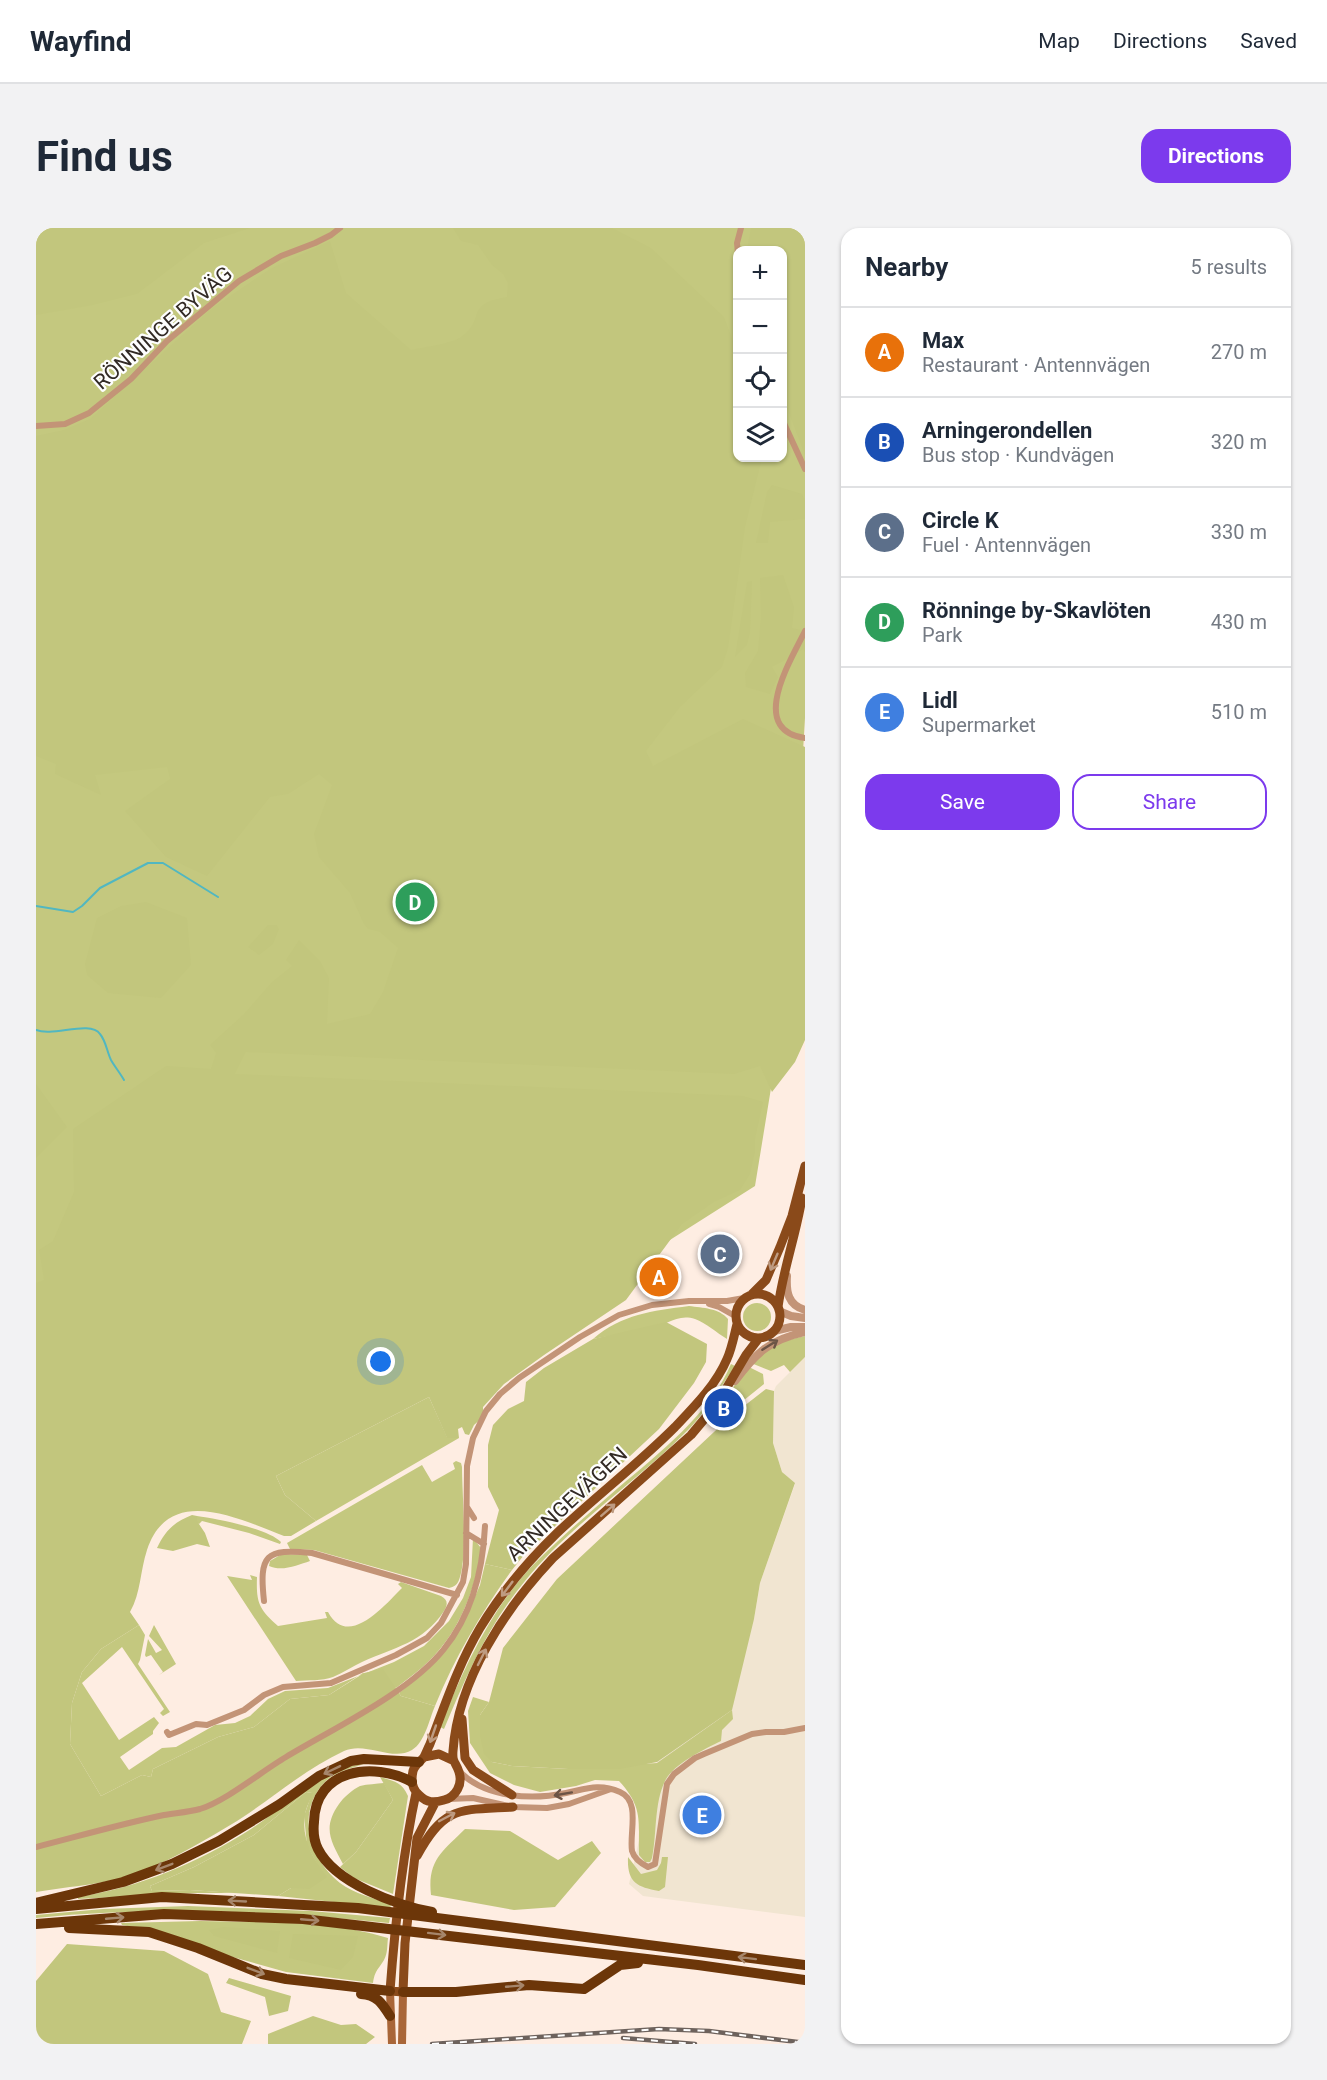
<!DOCTYPE html>
<meta charset="utf-8">
<style>
body{margin:0;font-family:Roboto,sans-serif;background:#f2f2f3;color:#1f2937}
.controls{position:absolute;right:18px;top:18px;display:grid;overflow:hidden;border-radius:12px;box-shadow:0 2px 4px #0004}
.controls button{width:54px;height:54px;display:grid;place-items:center;padding:0;border:0;border-bottom:2px solid #e0e1e3;background:#fff;color:#1f2937;font:30px sans-serif}
.you{position:absolute;left:345px;top:1134px;width:21px;height:21px;margin:-15px;border:4px solid #fff;border-radius:50%;background:#1a73e8;box-shadow:0 0 0 9px #1a73e833}
.badge{display:grid;place-items:center;width:39px;height:39px;border-radius:50%;background:#7c3aed;color:#fff;font-size:20px;font-weight:700}
.pin{position:absolute;translate:-50% -50%;border:3px solid #fff;box-shadow:0 2px 6px #0006}
.list{margin:0;padding:0;list-style:none}
h2{display:flex;justify-content:space-between;align-items:center;height:78px;margin:0;padding:0 24px;font-size:26px}
h2 small{font-size:20px;font-weight:400;color:#747a83}
.list li{display:grid;grid-template-columns:39px 1fr auto;gap:18px;align-items:center;box-sizing:border-box;height:90px;padding:0 24px;border-top:2px solid #e0e1e3}
.list b{display:block;font-size:22px;white-space:nowrap}
.list p{margin:0;font-size:20px;white-space:nowrap;color:#747a83}
.list em{font-size:20px;font-style:normal;color:#747a83}
.actions{display:flex;gap:12px;padding:18px 24px}
.actions a{flex:1;padding:14px 0;border:2px solid #7c3aed;border-radius:18px;text-align:center;font-size:21px;color:#7c3aed}
.actions .main{background:#7c3aed;color:#fff}
.icon{flex:none;width:33px;height:33px;fill:none;stroke:currentColor;stroke-width:2;stroke-linecap:round;stroke-linejoin:round}
.map{position:relative;flex:none;width:769px;height:1816px;overflow:hidden;border-radius:18px}
header{display:flex;align-items:center;gap:36px;box-sizing:border-box;height:84px;padding:0 30px;background:#fff;border-bottom:2px solid #e0e1e3}
header strong{font-size:28px}
nav{display:flex;gap:33px;margin-inline-start:auto;font-size:21px}
.intro{display:flex;align-items:center;justify-content:space-between;box-sizing:border-box;height:144px;padding:0 36px}
h1{margin:0;font-size:42px}
.button{padding:15px 27px;border-radius:18px;background:#7c3aed;color:#fff;font-size:21px;font-weight:700}
main{display:flex;gap:36px;padding:0 36px}
aside{flex:1;background:#fff;border-radius:18px;box-shadow:0 2px 4px #0004}
.map>svg:first-child{display:block}
.commercial{fill:#f1e5d1}
.green{fill:#c4c87f;fill-rule:evenodd}
.forest{fill:#c2c67d}
.lines{fill:none;stroke-linecap:round;stroke-linejoin:round}
.stream{stroke:#51b7c1;stroke-width:2}
.minor{stroke:#c39477;stroke-width:6}
.tertiary{stroke:#c39477;stroke-width:8}
.secondary{stroke:#a96638;stroke-width:8}
.primary{stroke:#8a4a1a;stroke-width:9}
.motorway{stroke:#6c3609;stroke-width:10}
.rail-casing{stroke:#6d625c;stroke-width:4.5}
.rail{stroke:#fefefe;stroke-width:2;stroke-dasharray:7;stroke-linecap:butt}
.oneway{stroke:#be9b81}
.oneway2{stroke:#6c5446}
.oneway3{stroke:#a6866b}
.labels{text-anchor:middle;dominant-baseline:central;stroke-width:4.5;stroke-linejoin:round;paint-order:stroke}
.street-label{font-size:21px;fill:#322a25;stroke:#fefefe}
</style>
<header>
<strong>Wayfind</strong>
<nav><a>Map</a><a>Directions</a><a>Saved</a></nav>
</header>
<div class="intro"><h1>Find us</h1><a class="button">Directions</a></div>
<main>
<div class="map">
<svg width="769" height="1816" viewBox="0 0 769 1816">
<rect width="100%" height="100%" fill="#feede2"/>
<path class="commercial" d="M769,1129V1689L607,1668L593,1656L621,1534L718,1391L724,1355L759,1256L746,1244L737,1215L738,1163L740,1158Z"/>
<path class="green" d="M0,0H769V490L754,744L719,958L585,1043L0,1225ZM702,22H746V230H702Z
M707 1089a14 14 0 1 1 28 0a14 14 0 1 1-28 0Z
M653,1078C667,1080 683,1080 692,1091L691,1111C681,1105 670,1095 659,1091C641,1085 630,1098 614,1101C595,1104 576,1107 557,1111C586,1086 616,1083 653,1078Z
M769,1108V1129L754,1144L748,1137L735,1143L715,1135C730,1119 748,1112 769,1108Z
M695,1136L699,1138C685,1159 671,1182 653,1201C601,1254 536,1295 489,1353C452,1397 430,1449 408,1501L404,1499C427,1442 454,1382 497,1337C524,1310 553,1285 582,1260C622,1226 675,1185 695,1136Z
M713,1139L727,1146L728,1156L697,1181L690,1182L692,1178L690,1175L698,1158Z
M393,1169L411,1209L423,1210L280,1293L249,1267L240,1248Z
M420,1233L425,1235L426,1239C426,1266 432,1330 423,1352C421,1357 418,1359 413,1360L278,1322L254,1321L251,1315L386,1237L396,1254L419,1241L417,1235Z
M161,1288C182,1291 230,1300 245,1314L244,1316L213,1305L166,1293L163,1296L160,1294Z
M437,1310L445,1320C440,1361 423,1404 393,1433C383,1443 371,1451 360,1460L327,1445L293,1467L254,1471L218,1499L182,1509L117,1541L115,1549L106,1547L65,1568L34,1516L36,1475L46,1444L65,1421L103,1397L109,1407L104,1432L102,1436L134,1484L127,1488L124,1485L128,1481L86,1419L46,1455L83,1512L118,1489L123,1495L117,1503V1506L84,1529L93,1542L126,1520L140,1519L179,1497L199,1495L214,1488L232,1471L249,1463L292,1460L358,1434L388,1418L413,1393L427,1370L435,1349Z
M246,1326L271,1327L274,1333C262,1337 246,1344 233,1338L234,1333Z
M449,1336L476,1342C445,1385 419,1429 399,1478L365,1468L363,1465L385,1447L432,1385L444,1357Z
M214,1347L221,1349C220,1375 223,1381 242,1398L291,1390L289,1384H292C312,1421 348,1378 366,1360L362,1356L365,1354L405,1368C412,1372 412,1376 408,1383C387,1415 359,1419 326,1434C317,1438 307,1445 297,1449C286,1453 272,1452 260,1453L191,1348L216,1352Z
M118,1397L140,1436L123,1447L127,1444L115,1427L110,1429L109,1427L112,1411L120,1425L126,1422L113,1408Z
M437,1469L453,1474L444,1487L456,1534L476,1538L532,1541L621,1535L696,1482L697,1491L686,1502L685,1513C669,1521 637,1536 629,1553C618,1575 621,1606 616,1630L614,1634H609L603,1627C602,1594 608,1580 583,1553L559,1552L540,1558L504,1564L478,1557L454,1545L434,1515L432,1483Z
M328,1536C316,1540 299,1544 290,1553C259,1583 273,1631 304,1655C318,1666 339,1670 355,1677L354,1680L242,1668L255,1660H273L281,1636L271,1617L268,1588L276,1565L270,1564L218,1607L158,1639L114,1658L116,1663L154,1662L201,1665H161L42,1671V1669C104,1659 162,1635 215,1601C250,1578 285,1540 328,1536Z
M344,1549C358,1553 366,1554 372,1568L357,1666L318,1650L304,1639L320,1624L357,1572Z
M592,1629L605,1646L621,1642L625,1635L626,1629H632L629,1659L623,1663C600,1659 591,1654 592,1629Z
M152,1678L275,1683L354,1690L353,1695C235,1683 118,1678 0,1690V1687L67,1681Z
M164,1693C225,1695 292,1691 352,1710C351,1717 352,1725 348,1732C342,1742 339,1742 337,1755L250,1744L193,1728L123,1704L86,1697L85,1695Z"/>
<path class="forest" d="M0,0H214L168,15L101,66L57,77L0,87Z
M417,0H576L615,20L688,89L702,127V230H724L725,234L709,299L692,420L686,439L644,479L610,523L617,538L707,491L769,519V812L759,834L736,864L724,838L698,846L210,824L199,846L707,868L727,874L719,911V924L714,946L704,962L678,974L646,996L590,1072L508,1127L468,1156L447,1179V1189L438,1197L433,1207L429,1206L426,1199L422,1201L423,1210H411L393,1169L240,1248L249,1267L280,1293L255,1308H248C203,1291 133,1255 111,1322C104,1343 105,1365 94,1384L103,1397L65,1421L46,1444L36,1475L34,1516L65,1568L106,1547L115,1549L117,1541L182,1509L218,1499L254,1471L293,1467L328,1445L347,1441L365,1468L399,1478C393,1492 389,1514 376,1522C356,1534 330,1513 308,1523C269,1541 237,1570 201,1593C171,1611 141,1629 108,1643C75,1656 35,1658 0,1664V1055L8,1052L3,1022L17,1013L38,964L37,901L130,838L175,841L180,825L174,817L208,786L236,754L256,738L250,732L263,712L284,733L293,750L291,796L334,786L347,764L362,720L344,704L332,701L328,696L314,665L283,629L278,606L296,557L283,546L252,566L234,569L171,648L130,629L89,583L134,551L131,539L59,547L65,567L19,546L20,536L0,528V208L28,202L54,191L175,81L234,41L294,13L310,65L375,122C388,119 415,116 425,109C451,91 427,76 471,69L472,55L467,46L456,37L442,17L425,13Z
M715,0H769V227L747,169L746,22H711Z
M736,257L766,266L769,273V291L734,294L732,315H720L731,264Z
M747,347L758,379L756,400L769,403V424L767,421L756,429L736,439L742,449L734,466L710,459L709,445L722,423L725,389L724,350Z
M716,353L714,405L711,417L699,429L711,354Z
M110,674L151,690L155,737L125,770L72,765L51,747L49,736L61,690L85,678Z
M232,697H241L243,701L237,716L223,727L212,719Z
M0,856L31,899L0,930Z
M630,1094L671,1116L670,1134L658,1155L623,1201L488,1327L476,1342L449,1336L463,1282L452,1259V1217L457,1197L472,1181L488,1173L490,1154L508,1140L557,1111Z
M730,1161L738,1163L737,1215L746,1244L759,1255L724,1355L718,1391L696,1482L621,1534L584,1541H532L476,1538L456,1534L448,1526L444,1508V1487L453,1474L467,1420L521,1351L694,1189Z
M156,1287L161,1288V1293L169,1305L174,1319L161,1316L137,1323L121,1320C129,1303 138,1294 156,1287Z
M348,1555L357,1572L320,1624L307,1636C295,1613 286,1600 303,1576C307,1570 317,1561 324,1558C332,1556 340,1556 348,1555Z
M270,1564L277,1565C274,1572 270,1580 269,1587C265,1610 277,1631 291,1649L273,1661L255,1660L242,1668L154,1662L116,1663L114,1658L158,1639L218,1607Z
M429,1601L474,1603L522,1632L556,1613L565,1625L519,1679L478,1682L395,1667C391,1632 407,1623 429,1601Z
M188,1699L244,1703L241,1725L178,1708L173,1702Z
M257,1706L322,1708L317,1729L305,1742L253,1730Z
M31,1716L128,1723L172,1746L185,1784L215,1793L206,1816H0V1753Z
M193,1750L255,1768L252,1783L233,1788L229,1769L190,1755Z
M277,1788L305,1797L320,1796L339,1809L330,1816H232V1806Z"/>
<g class="lines">
<path class="stream" d="M0,678L37,684L46,678L64,660L112,635H127L182,669
M0,802C17,809 54,792 64,806C70,813 71,824 75,832C79,839 84,845 88,852"/>
<path class="minor" d="M702,26L701,15L705,0
M746,191L769,241
M0,198L29,196L53,185L95,151L131,113L203,53L245,28L279,15L295,7L304,0
M769,403C755,432 711,502 769,510
M673,1076L683,1079L699,1088
M431,1279L438,1290
M430,1305L448,1316
M228,1373C223,1327 229,1320 276,1325L421,1367
M131,1504L133,1507L160,1496L171,1497L208,1482L228,1467L247,1459L295,1455L360,1427L391,1410L405,1395L427,1354L430,1336L431,1238L437,1210L450,1183L464,1166L483,1150L544,1109L583,1087L616,1077L653,1073H691L708,1070
M425,1545C451,1570 496,1572 530,1565C550,1561 563,1555 584,1564C605,1573 593,1605 596,1623C598,1630 606,1636 612,1639L619,1636L631,1556L638,1546L659,1530L668,1526L716,1506L730,1504H748L769,1500
M413,1571L437,1570L477,1579L511,1580L533,1576L575,1561
M0,1619C43,1608 85,1596 128,1587C140,1585 153,1584 164,1581C190,1573 226,1543 250,1529C298,1500 373,1465 408,1421C436,1386 447,1341 449,1298"/>
<path class="tertiary" d="M751,1048C750,1064 752,1077 769,1082
M743,1083L755,1088L769,1090
M738,1103L755,1099H769
M699,1153C720,1125 733,1112 769,1104"/>
<path class="secondary" d="M354,1763L356,1816
M366,1816L367,1764"/>
<path class="primary" d="M700 1088a22 22 0 1 1 44 0a22 22 0 1 1-44 0Z
M716,1066L730,1052L744,1019L756,988L769,938
M742,1079C747,1042 760,1007 766,970
M701,1096C698,1108 696,1120 691,1131C680,1157 658,1179 639,1199C601,1237 559,1269 521,1305C491,1334 465,1365 444,1400C422,1437 409,1477 394,1516C392,1520 390,1525 388,1529C384,1534 379,1536 377,1543C375,1552 376,1561 383,1567C391,1575 398,1575 408,1572C420,1569 427,1556 423,1544C420,1534 416,1535 417,1523C422,1451 469,1381 517,1330L655,1207L681,1176L710,1127L723,1110
M426,1491L429,1530L437,1542L476,1567
M388,1529L403,1526L416,1532
M380,1565C366,1630 359,1696 354,1763L367,1764L369,1715L381,1610L399,1575
M381,1628C408,1577 424,1582 477,1579"/>
<path class="motorway" d="M376,1554C337,1533 279,1541 278,1594C277,1603 278,1613 282,1621C299,1655 360,1677 396,1684
M0,1675L87,1654L136,1636L183,1613L244,1576L283,1548L315,1533L328,1531L383,1534
M0,1681L126,1669L322,1680L769,1737
M0,1696L128,1686L267,1691L662,1737L769,1752
M33,1700L113,1704L162,1720L226,1746L250,1751L354,1763
M367,1764H420L493,1757L548,1761L584,1737L602,1735
M325,1766C341,1767 346,1775 354,1788"/>
<defs>
<path id="rail" d="M587,1810L659,1816
M396,1816L623,1801L673,1803L769,1815"/>
</defs>
<use href="#rail" class="rail-casing"/>
<use href="#rail" class="rail"/>
</g>
<defs><path id="oneway-shaft" d="M-6 0H5M1.5-3L5.5 0L1.5 3" fill="none" stroke-width="1.6" stroke-linecap="round" stroke-linejoin="round" transform="scale(1.5)"/></defs>
<g class="oneway">
<use href="#oneway-shaft" transform="translate(738 1034) rotate(113)"/>
<use href="#oneway-shaft" transform="translate(572 1282) rotate(-41)"/>
<use href="#oneway-shaft" transform="translate(471 1361) rotate(127)"/>
<use href="#oneway-shaft" transform="translate(446 1429) rotate(-63)"/>
<use href="#oneway-shaft" transform="translate(397 1506) rotate(109)"/>
<use href="#oneway-shaft" transform="translate(411 1589) rotate(-28)"/>
</g>
<g class="oneway2">
<use href="#oneway-shaft" transform="translate(734 1117) rotate(-32)"/>
<use href="#oneway-shaft" transform="translate(527 1566) rotate(170)"/>
</g>
<g class="oneway3">
<use href="#oneway-shaft" transform="translate(296 1542) rotate(154)"/>
<use href="#oneway-shaft" transform="translate(128 1639) rotate(159)"/>
<use href="#oneway-shaft" transform="translate(201 1673) rotate(-177)"/>
<use href="#oneway-shaft" transform="translate(79 1690) rotate(-5)"/>
<use href="#oneway-shaft" transform="translate(274 1692) rotate(5)"/>
<use href="#oneway-shaft" transform="translate(401 1706) rotate(7)"/>
<use href="#oneway-shaft" transform="translate(711 1730) rotate(-173)"/>
<use href="#oneway-shaft" transform="translate(220 1743) rotate(21)"/>
<use href="#oneway-shaft" transform="translate(479 1758) rotate(-5)"/>
</g>
<g class="labels">
<g class="street-label">
<text transform="translate(127 100) rotate(-41)">RÖNNINGE BYVÄG</text>
<text transform="translate(531 1276) rotate(-43)">ARNINGEVÄGEN</text>
</g>
</g>
</svg>
<div class="controls">
<button>+</button>
<button>−</button>
<button><svg class="icon" aria-label="locate" viewBox="0 0 24 24"><circle cx="12" cy="12" r="6"/><path d="M12 2v4M12 18v4M2 12h4M18 12h4"/></svg></button>
<button><svg class="icon" aria-label="layers" viewBox="0 0 24 24"><path d="M12 4l9 5-9 5-9-5zM3 14l9 5 9-5"/></svg></button>
</div>
<div class="you"></div>
<div class="pin badge" style="left:623px;top:1049px;background:#e8710a">A</div>
<div class="pin badge" style="left:688px;top:1180px;background:#1a4fb4">B</div>
<div class="pin badge" style="left:684px;top:1026px;background:#5c6f8a">C</div>
<div class="pin badge" style="left:379px;top:674px;background:#2e9e5b">D</div>
<div class="pin badge" style="left:666px;top:1587px;background:#3f7fe0">E</div>
</div>
<aside>
<h2>Nearby<small>5 results</small></h2>
<ul class="list">
<li><span class="badge" style="background:#e8710a">A</span><div><b>Max</b><p>Restaurant · Antennvägen</p></div><em>270 m</em></li>
<li><span class="badge" style="background:#1a4fb4">B</span><div><b>Arningerondellen</b><p>Bus stop · Kundvägen</p></div><em>320 m</em></li>
<li><span class="badge" style="background:#5c6f8a">C</span><div><b>Circle K</b><p>Fuel · Antennvägen</p></div><em>330 m</em></li>
<li><span class="badge" style="background:#2e9e5b">D</span><div><b>Rönninge by-Skavlöten</b><p>Park</p></div><em>430 m</em></li>
<li><span class="badge" style="background:#3f7fe0">E</span><div><b>Lidl</b><p>Supermarket</p></div><em>510 m</em></li>
</ul>
<div class="actions"><a class="main">Save</a><a>Share</a></div>
</aside>
</main>
